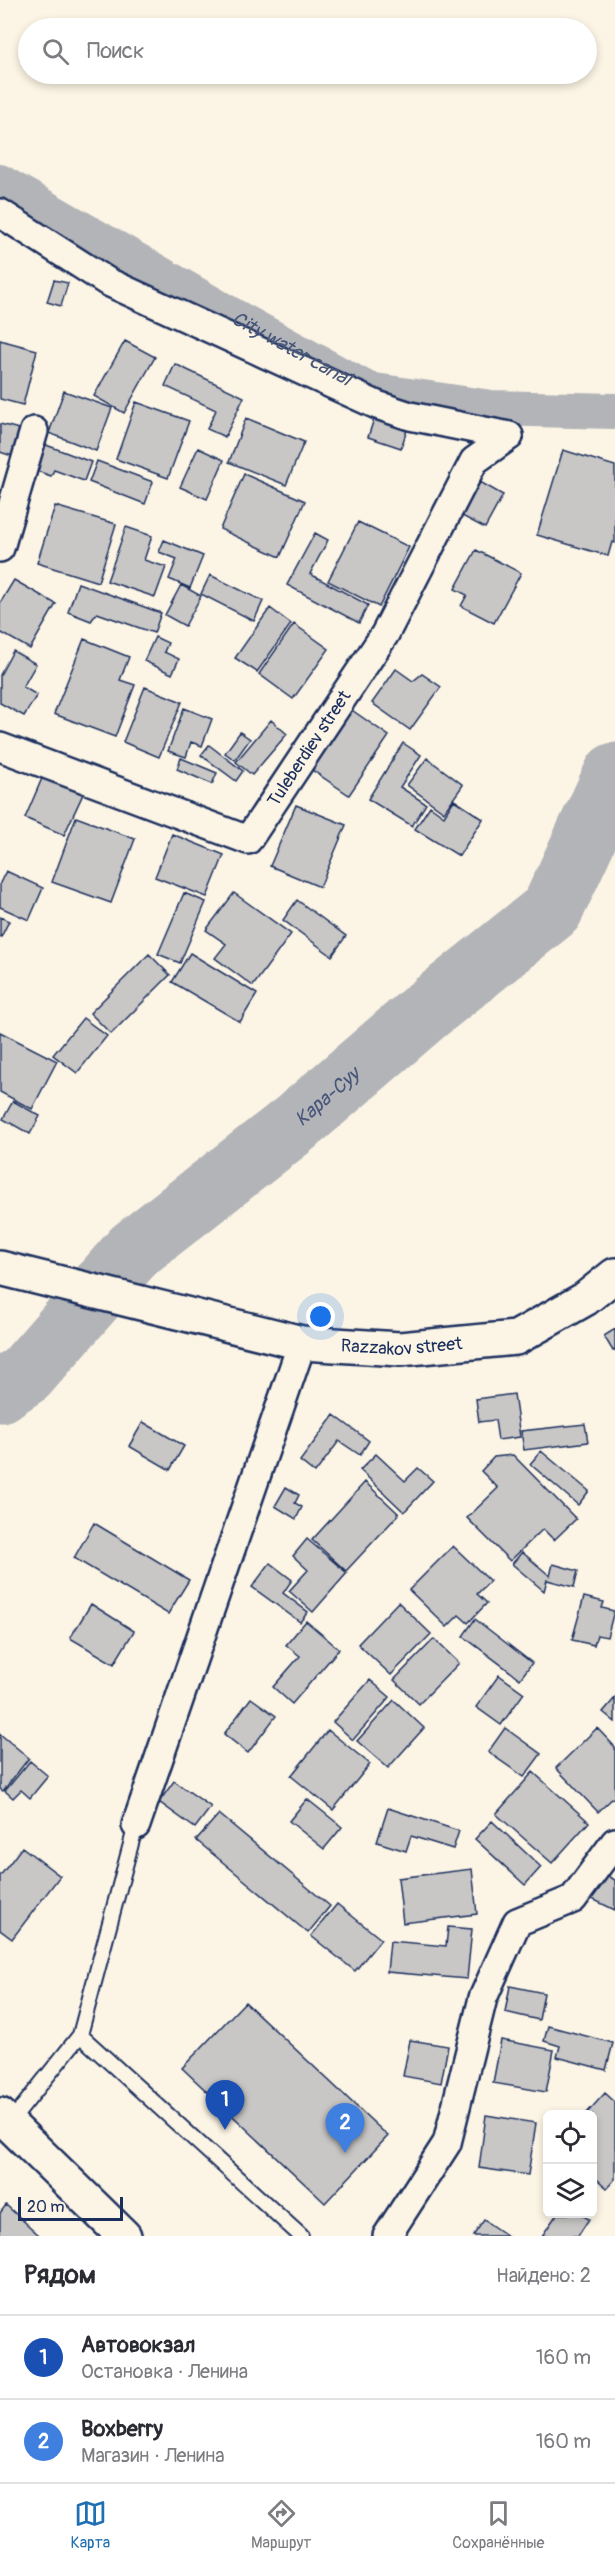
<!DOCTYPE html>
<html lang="ru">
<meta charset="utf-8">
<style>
body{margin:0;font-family:Pangolin,sans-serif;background:#f7f7f7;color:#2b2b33}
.controls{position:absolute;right:18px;bottom:18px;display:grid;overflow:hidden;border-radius:9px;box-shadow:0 3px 9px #0003}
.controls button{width:54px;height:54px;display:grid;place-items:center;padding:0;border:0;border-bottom:2px solid #e1e1e2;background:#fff;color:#2b2b33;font:30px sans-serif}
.scale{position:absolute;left:18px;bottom:15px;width:105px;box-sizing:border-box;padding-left:6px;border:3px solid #1b2f5e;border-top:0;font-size:16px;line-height:21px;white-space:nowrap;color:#1b2f5e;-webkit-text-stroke:4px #fcf5e5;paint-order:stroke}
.you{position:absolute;left:321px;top:1317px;width:21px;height:21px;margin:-15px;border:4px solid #fff;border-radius:50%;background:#1a73e8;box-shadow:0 0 0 9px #1a73e833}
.badge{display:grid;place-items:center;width:39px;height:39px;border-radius:50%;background:#1f6fb2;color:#fff;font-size:20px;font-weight:700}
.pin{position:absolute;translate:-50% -50px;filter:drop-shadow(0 2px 3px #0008)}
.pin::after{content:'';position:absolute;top:32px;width:21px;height:18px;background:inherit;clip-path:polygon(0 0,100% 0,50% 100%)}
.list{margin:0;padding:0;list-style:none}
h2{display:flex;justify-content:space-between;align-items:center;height:78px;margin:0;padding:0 24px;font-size:26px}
h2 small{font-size:20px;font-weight:400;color:#7c7c81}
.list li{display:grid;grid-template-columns:39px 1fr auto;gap:18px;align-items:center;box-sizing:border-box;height:84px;padding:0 24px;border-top:2px solid #e1e1e2}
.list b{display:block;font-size:22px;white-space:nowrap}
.list p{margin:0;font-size:20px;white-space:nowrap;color:#7c7c81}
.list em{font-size:20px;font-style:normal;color:#7c7c81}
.icon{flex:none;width:33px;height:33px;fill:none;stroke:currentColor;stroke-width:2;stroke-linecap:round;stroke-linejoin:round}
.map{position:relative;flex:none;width:615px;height:2236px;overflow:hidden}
.search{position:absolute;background:#fff;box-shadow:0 3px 9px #0003;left:18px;right:18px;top:18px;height:66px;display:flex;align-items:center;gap:15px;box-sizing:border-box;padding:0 21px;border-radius:33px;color:#7c7c81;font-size:22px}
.sheet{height:246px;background:#fff}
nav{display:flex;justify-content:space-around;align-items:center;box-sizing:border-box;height:84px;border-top:2px solid #e1e1e2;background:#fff;font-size:16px;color:#7c7c81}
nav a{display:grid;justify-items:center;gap:3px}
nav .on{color:#1f6fb2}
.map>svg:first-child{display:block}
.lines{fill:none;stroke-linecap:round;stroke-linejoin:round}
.canal{stroke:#b2b4b8;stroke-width:36}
.river{stroke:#b2b4b8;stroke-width:63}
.building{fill:#c8c7c6;stroke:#1b2f5e;stroke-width:1.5}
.service-casing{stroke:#1b2f5e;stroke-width:18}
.minor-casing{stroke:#1b2f5e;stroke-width:32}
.primary-casing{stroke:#1b2f5e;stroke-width:38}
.trunk-casing{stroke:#1b2f5e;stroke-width:38}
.service{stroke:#fcf5e5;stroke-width:14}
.minor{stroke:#fcf5e5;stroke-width:27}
.primary{stroke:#fcf5e5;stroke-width:33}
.trunk{stroke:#fcf5e5;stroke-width:33}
.labels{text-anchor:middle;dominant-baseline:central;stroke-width:5;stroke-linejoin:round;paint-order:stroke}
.street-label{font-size:18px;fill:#1b2f5e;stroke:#fcf5e5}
.water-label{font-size:20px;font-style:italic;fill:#485779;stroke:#fcf5e5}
</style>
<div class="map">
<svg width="615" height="2236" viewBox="0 0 615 2236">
<rect width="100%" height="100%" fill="#fcf5e5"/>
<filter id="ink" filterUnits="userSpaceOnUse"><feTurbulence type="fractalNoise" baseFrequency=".0167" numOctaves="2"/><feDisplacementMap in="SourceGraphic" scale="12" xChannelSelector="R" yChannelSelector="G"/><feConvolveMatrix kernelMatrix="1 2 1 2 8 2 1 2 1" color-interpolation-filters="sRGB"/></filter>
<g filter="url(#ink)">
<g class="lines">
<path class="canal" id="s1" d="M0,182L233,316L368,390L491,408L615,411"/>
<path class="river" id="s2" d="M0,1391L26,1374L134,1250L296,1123L426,1011L552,910L615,774"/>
</g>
<path class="building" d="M54,280L68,283L61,306L47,302Z
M0,340L37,350L23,405L0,399Z
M125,341L155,357L124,413L94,396Z
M175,364L244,397L225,437L207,429L216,410L165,386Z
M64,391L112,408L96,451L49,433Z
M136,402L189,421L168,478L116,459Z
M376,413L409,424L401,448L368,437Z
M246,418L304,442L286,485L229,462Z
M0,424L23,430L15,457L0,452Z
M41,443L91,462L84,481L54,470L51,476L31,469Z
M198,448L224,460L207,499L180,487Z
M563,450L615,466V543L612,542L608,556L537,535Z
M97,461L153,482L145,504L89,482Z
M244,474L305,501L280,557L220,529Z
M480,482L503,495L485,528L462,516Z
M55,506L116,524L98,582L37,563Z
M358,522L409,547L379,607L328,581Z
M126,527L152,536L144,560L166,567L155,597L107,581Z
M315,533L328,540L310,574L368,605L359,623L287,585Z
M164,540L203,556L190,588L169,579L177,559L159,552Z
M476,550L521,573L494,623L461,606L467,595L455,589Z
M210,575L263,601L254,621L201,594Z
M14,580L56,604L30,649L0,632V603Z
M78,583L161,613L154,633L97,613L91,621L68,612Z
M181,585L201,596L185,626L165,615Z
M270,608L291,624L257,672L235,658Z
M294,624L329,649L293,699L259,674Z
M155,637L168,643L164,652L179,659L172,674L144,661Z
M84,639L129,657L120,680L135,685L115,737L54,714Z
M13,651L36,664L23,687L37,695L24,716L0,703V675Z
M396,669L413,681L422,674L441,687L410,730L372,703Z
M145,687L182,702L159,757L123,742Z
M346,706L389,736L349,795L306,766Z
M184,708L212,719L202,746L191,742L186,757L168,751Z
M271,720L287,734L252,775L236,762Z
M240,732L250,739L235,760L225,753Z
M403,743L421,755L400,787L426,804L412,826L368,799Z
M209,745L243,771L236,781L201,755Z
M181,758L217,773L212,784L177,769Z
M427,758L463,785L444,812L407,785Z
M43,776L83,794L64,835L25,818Z
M454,800L483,819L459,856L415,829L430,806L444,816Z
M296,805L346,825L320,887L270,866Z
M76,817L135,839L111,903L52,882Z
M172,834L224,855L207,897L155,877Z
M6,871L43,888L29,920L0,907V883Z
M184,893L206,902L180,963L158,954Z
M234,893L291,934L253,986L215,958L226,944L206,930Z
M297,900L346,936L332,956L283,920Z
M0,917L9,921L1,937L0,936Z
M190,953L257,994L240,1022L172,982Z
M149,954L170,975L111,1034L90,1013Z
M83,1018L107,1036L77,1073L53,1055Z
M0,1032L57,1061L32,1109L0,1092Z
M13,1101L40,1116L30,1134L3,1119Z
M615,1329V1350L613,1351L604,1336Z
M514,1394L520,1437L498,1440L495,1420L479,1422L476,1399Z
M334,1415L369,1441L360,1455L339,1441L315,1473L300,1461Z
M143,1422L184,1446L170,1470L129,1446Z
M585,1424L588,1442L524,1450L521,1431Z
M541,1451L589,1491L578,1505L530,1464Z
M376,1454L405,1481L418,1468L433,1481L404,1512L360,1470Z
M513,1455L576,1519L554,1540L543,1529L510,1561L467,1518L498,1488L481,1471L494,1457Z
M365,1482L399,1514L346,1571L312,1540Z
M286,1487L299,1495L295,1503L302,1507L296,1519L275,1506Z
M94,1523L189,1580L168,1614L74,1558Z
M307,1539L347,1573L313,1612L289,1591L308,1570L293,1556Z
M453,1546L490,1581L477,1594L487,1603L468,1623L459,1615L447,1627L409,1590Z
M522,1552L550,1576L553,1564L578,1571L574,1587L547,1580L544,1591L512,1564Z
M270,1563L292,1580L283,1593L308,1612L300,1622L252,1587Z
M584,1597L604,1602L602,1608L614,1611L607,1637L597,1635L594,1645L572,1640Z
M398,1602L431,1634L391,1675L358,1644Z
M91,1604L134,1631L114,1664L70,1638Z
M475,1619L532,1663L520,1679L463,1636Z
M306,1621L339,1649L292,1704L273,1687L300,1656L286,1645Z
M434,1639L459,1663L419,1704L394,1680Z
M499,1675L524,1693L501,1725L476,1707Z
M370,1680L390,1697L353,1740L333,1722Z
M251,1698L276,1716L248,1753L224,1734Z
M615,1698V1722L603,1712Z
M394,1700L424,1728L388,1768L357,1741Z
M505,1728L541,1754L524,1777L488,1752Z
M597,1728L615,1747V1796L598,1812L556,1768Z
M328,1730L370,1764L333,1810L291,1776Z
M0,1734L29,1758L3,1791L0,1789Z
M30,1761L48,1776L30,1798L21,1790L13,1798L5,1791Z
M533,1772L589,1822L552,1863L496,1814Z
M174,1781L211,1807L195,1828L159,1802Z
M307,1799L342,1827L324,1849L289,1821Z
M388,1808L459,1831L453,1849L411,1836L406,1851L377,1842Z
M219,1814L330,1906L308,1933L196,1840Z
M492,1821L541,1867L525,1885L475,1839Z
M22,1847L60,1876L12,1939L0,1930V1876Z
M472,1869L477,1914L403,1923L398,1878Z
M601,1873L615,1880V1910L590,1898Z
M337,1904L381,1939L355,1971L311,1936Z
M448,1927L472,1929L467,1979L387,1972L390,1941L446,1946Z
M510,1986L544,1993L539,2020L505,2012Z
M245,2002L388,2136L325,2203L182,2068Z
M548,2026L613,2043L606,2070L557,2057L560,2046L544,2041Z
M410,2040L448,2046L441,2083L403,2076Z
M501,2040L554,2050L546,2092L493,2083Z
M605,2093L615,2102V2179L607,2188L592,2175V2114H586Z
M486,2115L536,2123L528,2175L479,2168Z
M6,2205L40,2236H0V2213Z
M557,2214H580L589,2219L578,2236H542Z
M484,2220L507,2236H473Z"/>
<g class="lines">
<defs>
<path id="service" d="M80,2035L301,2236
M9,2124L80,2035L136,1825"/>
<g id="minor">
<path d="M0,213L108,282L377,405L410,416L509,436"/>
<path d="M0,548L34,431"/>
<path id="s3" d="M0,747L248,840L385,634L474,461L509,436"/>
<path d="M136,1825L302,1343"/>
<path d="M387,2236L447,2143L483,1998L517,1922L573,1899L615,1842"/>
</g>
<path id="primary" d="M0,2115L124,2236"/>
<g id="trunk">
<path id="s4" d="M0,1268L302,1343L400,1349L516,1338L585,1299L615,1275"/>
</g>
</defs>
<use href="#service" class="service-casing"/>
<use href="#minor" class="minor-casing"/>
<use href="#primary" class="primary-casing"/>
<use href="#trunk" class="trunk-casing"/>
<use href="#service" class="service"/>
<use href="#minor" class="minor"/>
<use href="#primary" class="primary"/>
<use href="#trunk" class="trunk"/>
</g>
</g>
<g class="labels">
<g class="street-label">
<text stroke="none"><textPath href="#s3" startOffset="375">Tuleberdiev street</textPath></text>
<text stroke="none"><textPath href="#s4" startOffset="411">Razzakov street</textPath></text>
</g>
<g class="water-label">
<text stroke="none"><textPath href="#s1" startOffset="336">City water canal</textPath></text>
<text stroke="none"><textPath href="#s2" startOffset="442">Кара-Суу</textPath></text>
</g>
</g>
</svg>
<div class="controls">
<button><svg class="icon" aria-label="locate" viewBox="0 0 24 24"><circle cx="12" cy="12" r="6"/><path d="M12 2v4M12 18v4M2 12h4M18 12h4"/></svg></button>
<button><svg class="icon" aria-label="layers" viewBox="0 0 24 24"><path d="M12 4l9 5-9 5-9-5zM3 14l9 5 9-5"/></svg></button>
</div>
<div class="scale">20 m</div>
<div class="you"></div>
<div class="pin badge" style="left:225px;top:2130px;background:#1a4fb4">1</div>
<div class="pin badge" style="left:345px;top:2153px;background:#3f7fe0">2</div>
<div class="search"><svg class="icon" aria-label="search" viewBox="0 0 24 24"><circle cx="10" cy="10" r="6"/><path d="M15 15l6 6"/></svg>Поиск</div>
</div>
<section class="sheet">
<h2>Рядом<small>Найдено: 2</small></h2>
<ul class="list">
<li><span class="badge" style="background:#1a4fb4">1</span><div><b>Автовокзал</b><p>Остановка · Ленина</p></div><em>160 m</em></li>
<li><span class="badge" style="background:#3f7fe0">2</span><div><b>Boxberry</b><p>Магазин · Ленина</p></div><em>160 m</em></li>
</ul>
</section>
<nav>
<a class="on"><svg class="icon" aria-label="map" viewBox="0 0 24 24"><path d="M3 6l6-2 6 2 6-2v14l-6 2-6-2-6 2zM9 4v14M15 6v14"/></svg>Карта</a>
<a><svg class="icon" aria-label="directions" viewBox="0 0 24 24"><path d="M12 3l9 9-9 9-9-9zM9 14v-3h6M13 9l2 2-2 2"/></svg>Маршрут</a>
<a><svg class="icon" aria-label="saved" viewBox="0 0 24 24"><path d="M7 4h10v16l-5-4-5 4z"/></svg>Сохранённые</a>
</nav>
